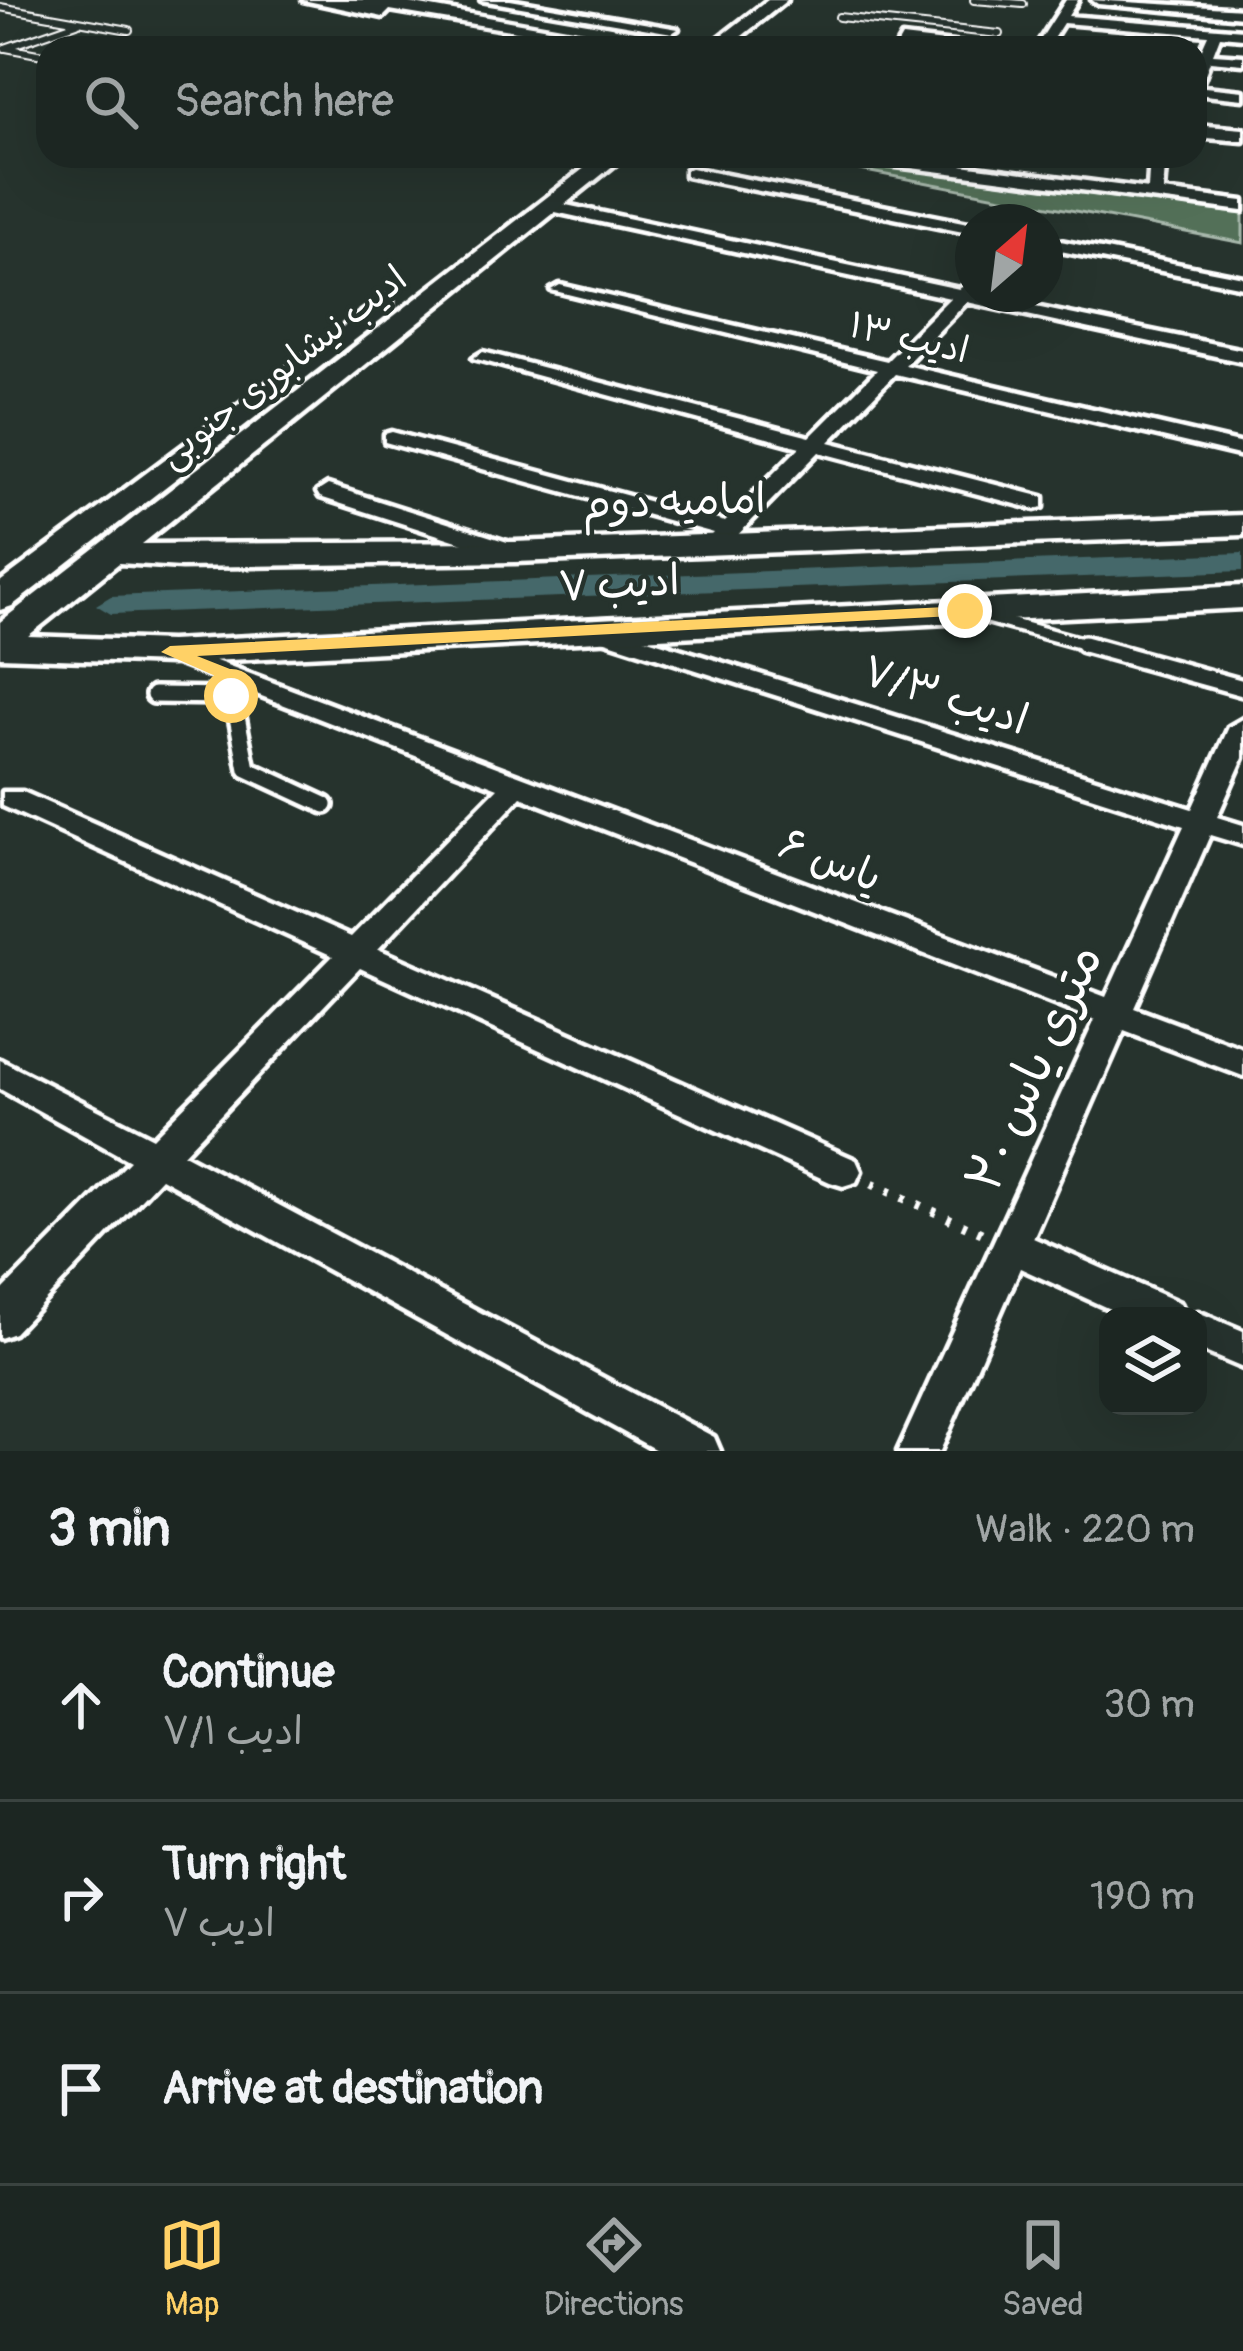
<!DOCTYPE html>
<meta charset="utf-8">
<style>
body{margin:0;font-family:Pangolin,"Playpen Sans Arabic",sans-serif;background:#29322f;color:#f1f3f6}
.controls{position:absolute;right:36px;bottom:36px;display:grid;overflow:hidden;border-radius:24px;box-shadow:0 12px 48px #0002}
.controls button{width:108px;height:108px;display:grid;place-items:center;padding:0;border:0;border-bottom:3px solid #3a4340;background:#1c2622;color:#f1f3f6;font:60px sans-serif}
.compass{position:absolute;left:955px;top:204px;width:108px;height:108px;border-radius:50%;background:#1c2622;box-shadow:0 12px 48px #0002;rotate:28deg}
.stop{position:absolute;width:36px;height:36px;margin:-27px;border:9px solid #ffd166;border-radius:50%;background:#fff}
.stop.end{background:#ffd166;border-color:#fff;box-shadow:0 3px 12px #0008}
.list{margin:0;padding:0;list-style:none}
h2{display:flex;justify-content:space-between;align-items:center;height:156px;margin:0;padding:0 48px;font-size:51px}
h2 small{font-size:39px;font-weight:400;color:#a0a5a5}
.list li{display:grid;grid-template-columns:78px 1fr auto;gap:36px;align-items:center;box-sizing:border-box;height:192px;padding:0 48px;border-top:3px solid #3a4340}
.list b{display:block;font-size:45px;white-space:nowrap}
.list p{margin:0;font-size:39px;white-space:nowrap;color:#a0a5a5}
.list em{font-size:39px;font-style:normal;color:#a0a5a5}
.icon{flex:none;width:66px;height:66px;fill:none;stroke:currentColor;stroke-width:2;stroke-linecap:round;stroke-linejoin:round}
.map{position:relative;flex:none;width:1243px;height:1451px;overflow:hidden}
.search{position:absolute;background:#1c2622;box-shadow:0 12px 48px #0002;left:36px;right:36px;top:36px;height:132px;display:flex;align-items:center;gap:30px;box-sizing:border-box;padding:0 42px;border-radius:36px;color:#a0a5a5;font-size:45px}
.sheet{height:732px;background:#1c2622}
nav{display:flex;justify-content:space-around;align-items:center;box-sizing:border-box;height:168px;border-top:3px solid #3a4340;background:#1c2622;font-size:33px;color:#a0a5a5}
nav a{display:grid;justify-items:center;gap:6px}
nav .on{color:#ffd166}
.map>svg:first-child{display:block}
.green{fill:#527058;stroke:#a8b8ac;stroke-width:3}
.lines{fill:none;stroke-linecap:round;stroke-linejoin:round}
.canal{fill:#44686a;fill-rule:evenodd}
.lane-far2-casing{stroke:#fff;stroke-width:10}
.lane-far1-casing{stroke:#fff;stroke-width:18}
.lane-casing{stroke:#fff;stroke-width:24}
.street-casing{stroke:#fff;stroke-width:9}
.secondary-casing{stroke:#fff;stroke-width:9}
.path-far1{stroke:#fff;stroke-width:3;stroke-dasharray:1.5 4.5;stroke-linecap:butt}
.path{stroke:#fff;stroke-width:9;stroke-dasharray:4.5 12;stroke-linecap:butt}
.lane-far2{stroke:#26332d;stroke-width:6}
.lane-far1{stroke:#26332d;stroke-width:10}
.lane{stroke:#26332d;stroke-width:15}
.street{fill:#26332d;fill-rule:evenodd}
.secondary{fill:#26332d;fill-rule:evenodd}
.route{fill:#ffd166}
.labels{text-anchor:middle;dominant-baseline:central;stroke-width:9;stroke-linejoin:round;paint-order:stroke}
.far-street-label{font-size:36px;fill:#fff;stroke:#26332d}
.street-label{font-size:42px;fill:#fff;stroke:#26332d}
.near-street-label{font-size:51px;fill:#fff;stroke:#26332d}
</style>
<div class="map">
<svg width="1243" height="1451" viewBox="0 0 1243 1451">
<rect width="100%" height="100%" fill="#26332d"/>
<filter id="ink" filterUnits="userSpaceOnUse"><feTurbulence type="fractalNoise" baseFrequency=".00833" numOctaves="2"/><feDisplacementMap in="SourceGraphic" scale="24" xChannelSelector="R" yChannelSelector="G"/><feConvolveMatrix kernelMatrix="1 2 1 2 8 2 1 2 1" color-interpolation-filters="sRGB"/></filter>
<g filter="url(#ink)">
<path class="green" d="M803,156L1243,214V243L792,157Z"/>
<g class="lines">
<path class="canal" d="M1243,553V571L111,614L96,605L111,596Z"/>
<defs>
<path id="lane-far2" d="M974,0L1023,4
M0,7L129,30
M839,17L999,34
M5,48L77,23
M6,48L48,56"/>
<path id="lane-far1" d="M982,616L1095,647"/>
<path id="lane" d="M1084,644L1243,688
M229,675L247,769L325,805
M154,695L231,696"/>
<path id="street" d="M481,0H510L678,29L672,33Z
M1066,0H1078L1068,16L1243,30V38L1220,36L1213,54L1243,56V64L1210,61L1202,82L1195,86L1243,91V99L1195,94V52L1200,53L1208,35L1063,23L1047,48H1035Z
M1092,0L1243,9V17L1098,4Z
M902,37L962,44L968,48L898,44Z
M1111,43L1127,45L1128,48H1105Z
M849,156H892L1148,189L1150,156H1166L1163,191L1243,201V211L857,161Z
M691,168L973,224V234L686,176V170Z
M552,202L959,289L973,280V294L1243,350V362L967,302L905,365L1243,444V456L895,374L829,442L1043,497V507L1035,509L819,452L722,551L714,553L702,546L714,533L385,442V434L392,432L725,522L800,447L473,358L483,352L810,437L877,370L551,290L560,285L887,361L950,298L546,210L544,207Z
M1045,238L1243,277V287L1045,248Z
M328,485L523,547L527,552L515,559L507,557L320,497L317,492Z
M596,623L1192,809L1229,727L1243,719V758L1217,817L1243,825V845L1210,835L1134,1008L1243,1049V1076L1124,1031L1033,1238L1180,1303L1186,1316H1125L1020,1268L940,1451H898L1095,1020L521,797L378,949L856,1160L861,1171L856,1182L843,1186L830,1182L360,968L183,1154L714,1437L720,1451H658L161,1178L14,1333L0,1338V1293L130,1161L0,1089V1060L153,1138L333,956L3,806V792H23L351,937L498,788L161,657L157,652L161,647H179L1106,997L1184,826L587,635L584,630Z
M1198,1312L1243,1331V1368L1198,1349V1316H1187Z"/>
<path id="secondary" d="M303,0H392L659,48H617L390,10L383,17Z
M768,0H787L727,48H706Z
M1195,125L1243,129V141L1195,137Z
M600,156H625L142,544L515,542L1243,515V535L515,562L181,567L119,563L28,636L170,641L1243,586V608L170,663L0,657V622Z
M383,297L392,299V311L12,606L0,610V582Z"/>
</defs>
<use href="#lane-far2" class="lane-far2-casing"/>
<use href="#lane-far1" class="lane-far1-casing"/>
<use href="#lane" class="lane-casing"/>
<use href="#street" class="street-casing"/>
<use href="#secondary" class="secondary-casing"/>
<path class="path-far1" d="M755,44L787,48"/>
<path class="path" d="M872,1184L986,1235"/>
<use href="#lane-far2" class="lane-far2"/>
<use href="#lane-far1" class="lane-far1"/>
<use href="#lane" class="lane"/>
<use href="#street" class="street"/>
<use href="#secondary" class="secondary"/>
</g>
</g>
<path class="route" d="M965,606L974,611L972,615L197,656L235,671L240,696L231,702L221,696L220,678L161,652L170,646Z"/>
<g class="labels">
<g class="far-street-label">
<text transform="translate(909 338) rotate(13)">ادیب ۱۳</text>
<text transform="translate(283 367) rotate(-38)">ادیب نیشابوری جنوبی</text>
</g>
<g class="street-label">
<text transform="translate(674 502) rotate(-2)">امامیه دوم</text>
<text transform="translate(619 584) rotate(-3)">ادیب ۷</text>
<text transform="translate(945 696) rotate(18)">ادیب ۷/۳</text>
<text transform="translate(830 861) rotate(21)">یاس ۶</text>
</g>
<g class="near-street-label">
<text transform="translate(1034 1068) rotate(-66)">۲۰ متری یاس</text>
</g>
</g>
</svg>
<div class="controls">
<button><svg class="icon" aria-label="layers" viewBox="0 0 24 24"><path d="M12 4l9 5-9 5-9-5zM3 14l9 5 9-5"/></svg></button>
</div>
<svg class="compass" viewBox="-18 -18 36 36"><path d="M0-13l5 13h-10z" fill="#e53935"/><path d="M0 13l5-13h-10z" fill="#a0a5a5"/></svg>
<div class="stop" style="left:231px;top:696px"></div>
<div class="stop end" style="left:965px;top:611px"></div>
<div class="search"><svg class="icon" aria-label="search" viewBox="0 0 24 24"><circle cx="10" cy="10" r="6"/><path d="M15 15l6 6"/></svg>Search here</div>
</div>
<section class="sheet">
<h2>3 min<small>Walk · 220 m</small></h2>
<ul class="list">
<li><svg class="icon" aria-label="ahead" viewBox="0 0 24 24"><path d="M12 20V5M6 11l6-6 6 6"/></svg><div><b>Continue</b><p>ادیب ۷/۱</p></div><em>30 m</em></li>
<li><svg class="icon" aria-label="right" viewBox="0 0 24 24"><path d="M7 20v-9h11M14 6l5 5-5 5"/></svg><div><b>Turn right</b><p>ادیب ۷</p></div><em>190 m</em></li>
<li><svg class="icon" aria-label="arrive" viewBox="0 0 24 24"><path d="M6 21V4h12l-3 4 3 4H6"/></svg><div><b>Arrive at destination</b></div></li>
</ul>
</section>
<nav>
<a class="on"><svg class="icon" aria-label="map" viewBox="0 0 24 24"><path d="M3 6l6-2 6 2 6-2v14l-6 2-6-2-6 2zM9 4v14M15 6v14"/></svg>Map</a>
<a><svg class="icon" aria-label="directions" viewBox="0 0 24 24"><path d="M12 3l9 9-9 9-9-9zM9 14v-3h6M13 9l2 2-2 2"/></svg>Directions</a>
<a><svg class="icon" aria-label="saved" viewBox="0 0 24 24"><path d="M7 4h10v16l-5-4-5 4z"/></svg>Saved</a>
</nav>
